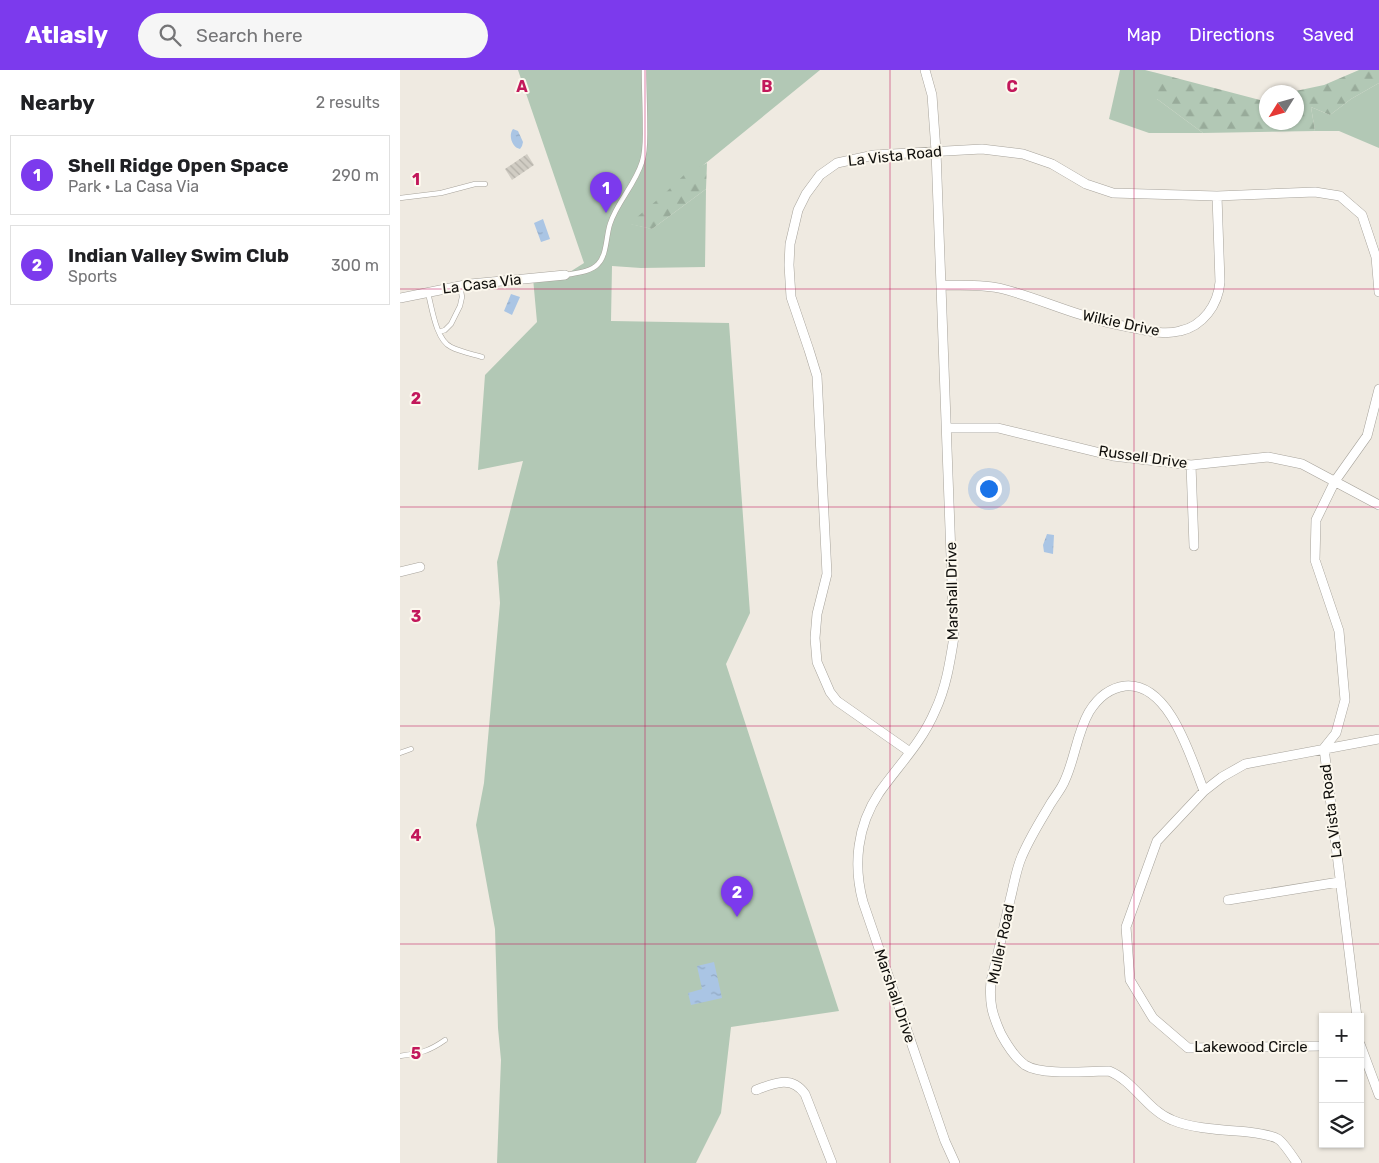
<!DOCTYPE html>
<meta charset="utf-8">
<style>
body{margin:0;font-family:Rubik,sans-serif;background:#f6f6f6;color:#202124}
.controls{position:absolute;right:15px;bottom:15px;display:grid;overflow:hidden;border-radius:0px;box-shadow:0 1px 4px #0004}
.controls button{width:45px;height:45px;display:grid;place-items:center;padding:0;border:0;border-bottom:1px solid #e0e0e0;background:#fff;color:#202124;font:25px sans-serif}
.compass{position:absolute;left:859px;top:15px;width:45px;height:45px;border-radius:50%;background:#fff;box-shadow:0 1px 4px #0004;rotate:233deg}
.you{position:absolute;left:588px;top:418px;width:18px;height:18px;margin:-12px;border:4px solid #fff;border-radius:50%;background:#1a73e8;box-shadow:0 0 0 8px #1a73e833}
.badge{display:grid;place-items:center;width:32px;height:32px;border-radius:50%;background:#7c3aed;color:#fff;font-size:16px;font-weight:700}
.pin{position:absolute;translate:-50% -41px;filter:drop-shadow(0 1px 2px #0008)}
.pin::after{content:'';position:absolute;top:26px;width:18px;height:15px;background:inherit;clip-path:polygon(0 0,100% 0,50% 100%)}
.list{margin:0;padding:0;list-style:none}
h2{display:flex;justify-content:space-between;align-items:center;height:65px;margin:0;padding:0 20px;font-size:21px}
h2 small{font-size:16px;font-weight:400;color:#757577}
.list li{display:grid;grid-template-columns:32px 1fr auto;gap:15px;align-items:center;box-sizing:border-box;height:80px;margin:0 10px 10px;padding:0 10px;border:1px solid #e0e0e0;border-radius:0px}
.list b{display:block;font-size:19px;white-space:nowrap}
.list p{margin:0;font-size:16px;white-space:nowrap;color:#757577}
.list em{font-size:16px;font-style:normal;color:#757577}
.icon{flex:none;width:28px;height:28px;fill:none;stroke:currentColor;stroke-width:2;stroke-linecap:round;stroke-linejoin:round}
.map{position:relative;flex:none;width:979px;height:1093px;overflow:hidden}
header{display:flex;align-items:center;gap:30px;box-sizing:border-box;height:70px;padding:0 25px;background:#7c3aed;color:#fff}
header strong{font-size:24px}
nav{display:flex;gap:28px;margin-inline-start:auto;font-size:18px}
.search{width:350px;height:45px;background:#f6f6f6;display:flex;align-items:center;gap:12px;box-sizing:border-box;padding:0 18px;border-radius:28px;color:#757577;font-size:19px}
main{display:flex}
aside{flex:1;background:#fff}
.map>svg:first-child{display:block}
.green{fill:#b2c8b5}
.forest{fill:url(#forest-firs)}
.water{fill:url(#water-ripples)}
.building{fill:url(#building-back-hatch)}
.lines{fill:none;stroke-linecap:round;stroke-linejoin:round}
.service-casing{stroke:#a7a39b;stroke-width:5.5}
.minor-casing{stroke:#a7a39b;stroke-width:10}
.service{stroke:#fff;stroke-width:4.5}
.minor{stroke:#fff;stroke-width:9}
.grid{fill:none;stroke:#c2185b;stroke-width:1;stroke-opacity:0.55}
.labels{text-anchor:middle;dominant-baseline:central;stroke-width:4;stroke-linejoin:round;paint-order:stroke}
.street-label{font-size:15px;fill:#11100d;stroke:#fcf8ee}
.grid-label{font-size:16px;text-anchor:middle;font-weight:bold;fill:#c2185b;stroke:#fcf8ee;stroke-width:4;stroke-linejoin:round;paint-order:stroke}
</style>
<header>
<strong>Atlasly</strong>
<div class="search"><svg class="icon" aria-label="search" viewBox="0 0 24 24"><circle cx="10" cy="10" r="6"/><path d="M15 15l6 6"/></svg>Search here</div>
<nav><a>Map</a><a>Directions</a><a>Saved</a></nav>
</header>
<main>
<aside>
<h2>Nearby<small>2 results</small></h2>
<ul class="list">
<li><span class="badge">1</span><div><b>Shell Ridge Open Space</b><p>Park · La Casa Via</p></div><em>290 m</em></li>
<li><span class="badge">2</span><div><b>Indian Valley Swim Club</b><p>Sports</p></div><em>300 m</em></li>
</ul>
</aside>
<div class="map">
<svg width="979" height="1093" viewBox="0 0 979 1093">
<defs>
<pattern id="forest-firs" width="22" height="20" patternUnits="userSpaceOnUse" patternTransform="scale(1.25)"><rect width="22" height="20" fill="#b2c8b5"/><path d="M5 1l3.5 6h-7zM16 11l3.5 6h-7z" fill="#98ab9a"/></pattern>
<pattern id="water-ripples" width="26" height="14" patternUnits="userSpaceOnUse" patternTransform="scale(1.25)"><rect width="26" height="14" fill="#aac5e4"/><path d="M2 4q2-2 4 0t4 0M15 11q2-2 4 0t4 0" fill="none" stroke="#91a8c2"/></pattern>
<pattern id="building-back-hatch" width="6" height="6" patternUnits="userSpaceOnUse" patternTransform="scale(1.25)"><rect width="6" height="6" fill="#d1cdc4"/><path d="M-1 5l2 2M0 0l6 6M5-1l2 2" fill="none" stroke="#b2afa7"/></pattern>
</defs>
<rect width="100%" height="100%" fill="#efeae1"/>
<path class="green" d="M118,0H420L231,154L252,159L306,119L305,197L241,198L212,196L211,251L329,253L350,543L326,594L439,941L331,957L321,1043L296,1093H97L101,990L98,958L95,859L76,755L84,713L100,533L97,492L123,391L78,400L85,305L137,252L133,208L165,205L184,193Z
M720,0H745L757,3V29L803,63H749L709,49Z
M979,13V78L939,61H915L911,37L930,45L951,29Z"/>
<path class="forest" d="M959,0H979V13L951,29L930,45L911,37L915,61L803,63L757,29V3L860,30L866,29V52H896V22H891L924,15Z
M307,93L306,119L252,159L229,154L263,125L285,104Z"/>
<path class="water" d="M113,59L118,61L123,72L122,76L120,79C112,78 108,65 113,59Z
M143,149L150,169L141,172L134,153Z
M111,224L120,227L112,245L104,241Z
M647,464L654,465L653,484L644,482L643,475Z
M314,892L322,928L291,935L288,923L302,919L297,896Z"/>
<path class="building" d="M127,84L134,95L112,110L105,99Z"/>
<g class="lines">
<defs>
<path id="service" d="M0,128L41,123L75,114H85
M165,205C175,203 191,202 198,194C207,185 206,166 210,154C217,132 235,115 242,92C246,80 245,67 245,54C245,36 244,18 244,0
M28,223C32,238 36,270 51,277C61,282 72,284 82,287
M39,262L45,260L51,254L60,236L62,227L60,215
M0,683L11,679
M0,986C20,983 28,982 45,970"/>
<path id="minor" d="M525,0L532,25L536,81L554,567C550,592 546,618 535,641C522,672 498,696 479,723C457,756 453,795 463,832L545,1071L555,1093
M542,215C562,216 583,214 603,219C630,226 656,237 682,245C699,251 717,255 734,258C749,261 764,265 780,261C803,256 818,235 820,212L817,126
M0,228L70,214L165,205
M547,358H598L713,386L791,395L868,387L902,394L979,435
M791,395L794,476
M0,502L20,497
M510,682L437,631L430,622L417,592L415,568L417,544L427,504L417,306L409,280L391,227L389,195L390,174L398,140L406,124L420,105L437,93L474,85L582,79L623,84L652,94L686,114L713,123L817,126L915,122L940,126L962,145L976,187L979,222
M804,721C791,689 770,612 725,616C709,618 697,629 689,642C677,663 675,688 665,710C662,718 656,725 651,733C641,750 630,767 622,786C616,799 614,815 610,830C604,857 598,884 591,911C589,933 592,944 601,964C607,975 614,987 625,995C642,1006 688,1001 709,1001C734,1011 747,1040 772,1050C793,1059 825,1060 848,1062C856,1063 871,1065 878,1069C883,1072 893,1087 897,1093
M828,830L939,812
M957,947L924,678L936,663L945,630L939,561L915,490L916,450L935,411L967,366L979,319
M960,974L979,1025
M923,976L788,978L753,948L730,910L726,857L757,771L804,721L822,707L845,694L979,669
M356,1020C374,1013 392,1005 405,1024L432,1093"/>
</defs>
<use href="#service" class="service-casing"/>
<use href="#minor" class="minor-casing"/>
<use href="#service" class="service"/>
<use href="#minor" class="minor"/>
</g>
<path class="grid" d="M245,0V1093M490,0V1093M734,0V1093M0,219H979M0,437H979M0,656H979M0,874H979"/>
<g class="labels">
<g class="street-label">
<text transform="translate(495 86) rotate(-6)">La Vista Road</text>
<text transform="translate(82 214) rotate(-7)">La Casa Via</text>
<text transform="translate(721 253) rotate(12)">Wilkie Drive</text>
<text transform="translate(743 387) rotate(8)">Russell Drive</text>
<text transform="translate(552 521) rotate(-91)">Marshall Drive</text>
<text transform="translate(931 741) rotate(-97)">La Vista Road</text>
<text transform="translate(601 874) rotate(-78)">Muller Road</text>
<text transform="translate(495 926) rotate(71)">Marshall Drive</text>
<text x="851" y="977">Lakewood Circle</text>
</g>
</g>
<g class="grid-label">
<text x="122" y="22">A</text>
<text x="367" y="22">B</text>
<text x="612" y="22">C</text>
<text x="16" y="115">1</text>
<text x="16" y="334">2</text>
<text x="16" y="552">3</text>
<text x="16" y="771">4</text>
<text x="16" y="989">5</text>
</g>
</svg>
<div class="controls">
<button>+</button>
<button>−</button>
<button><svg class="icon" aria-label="layers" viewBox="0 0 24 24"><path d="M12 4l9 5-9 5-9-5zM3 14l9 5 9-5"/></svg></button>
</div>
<svg class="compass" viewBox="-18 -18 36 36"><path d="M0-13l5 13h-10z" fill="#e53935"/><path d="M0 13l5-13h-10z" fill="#757577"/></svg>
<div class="you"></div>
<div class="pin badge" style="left:206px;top:143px">1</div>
<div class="pin badge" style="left:337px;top:847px">2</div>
</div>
</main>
